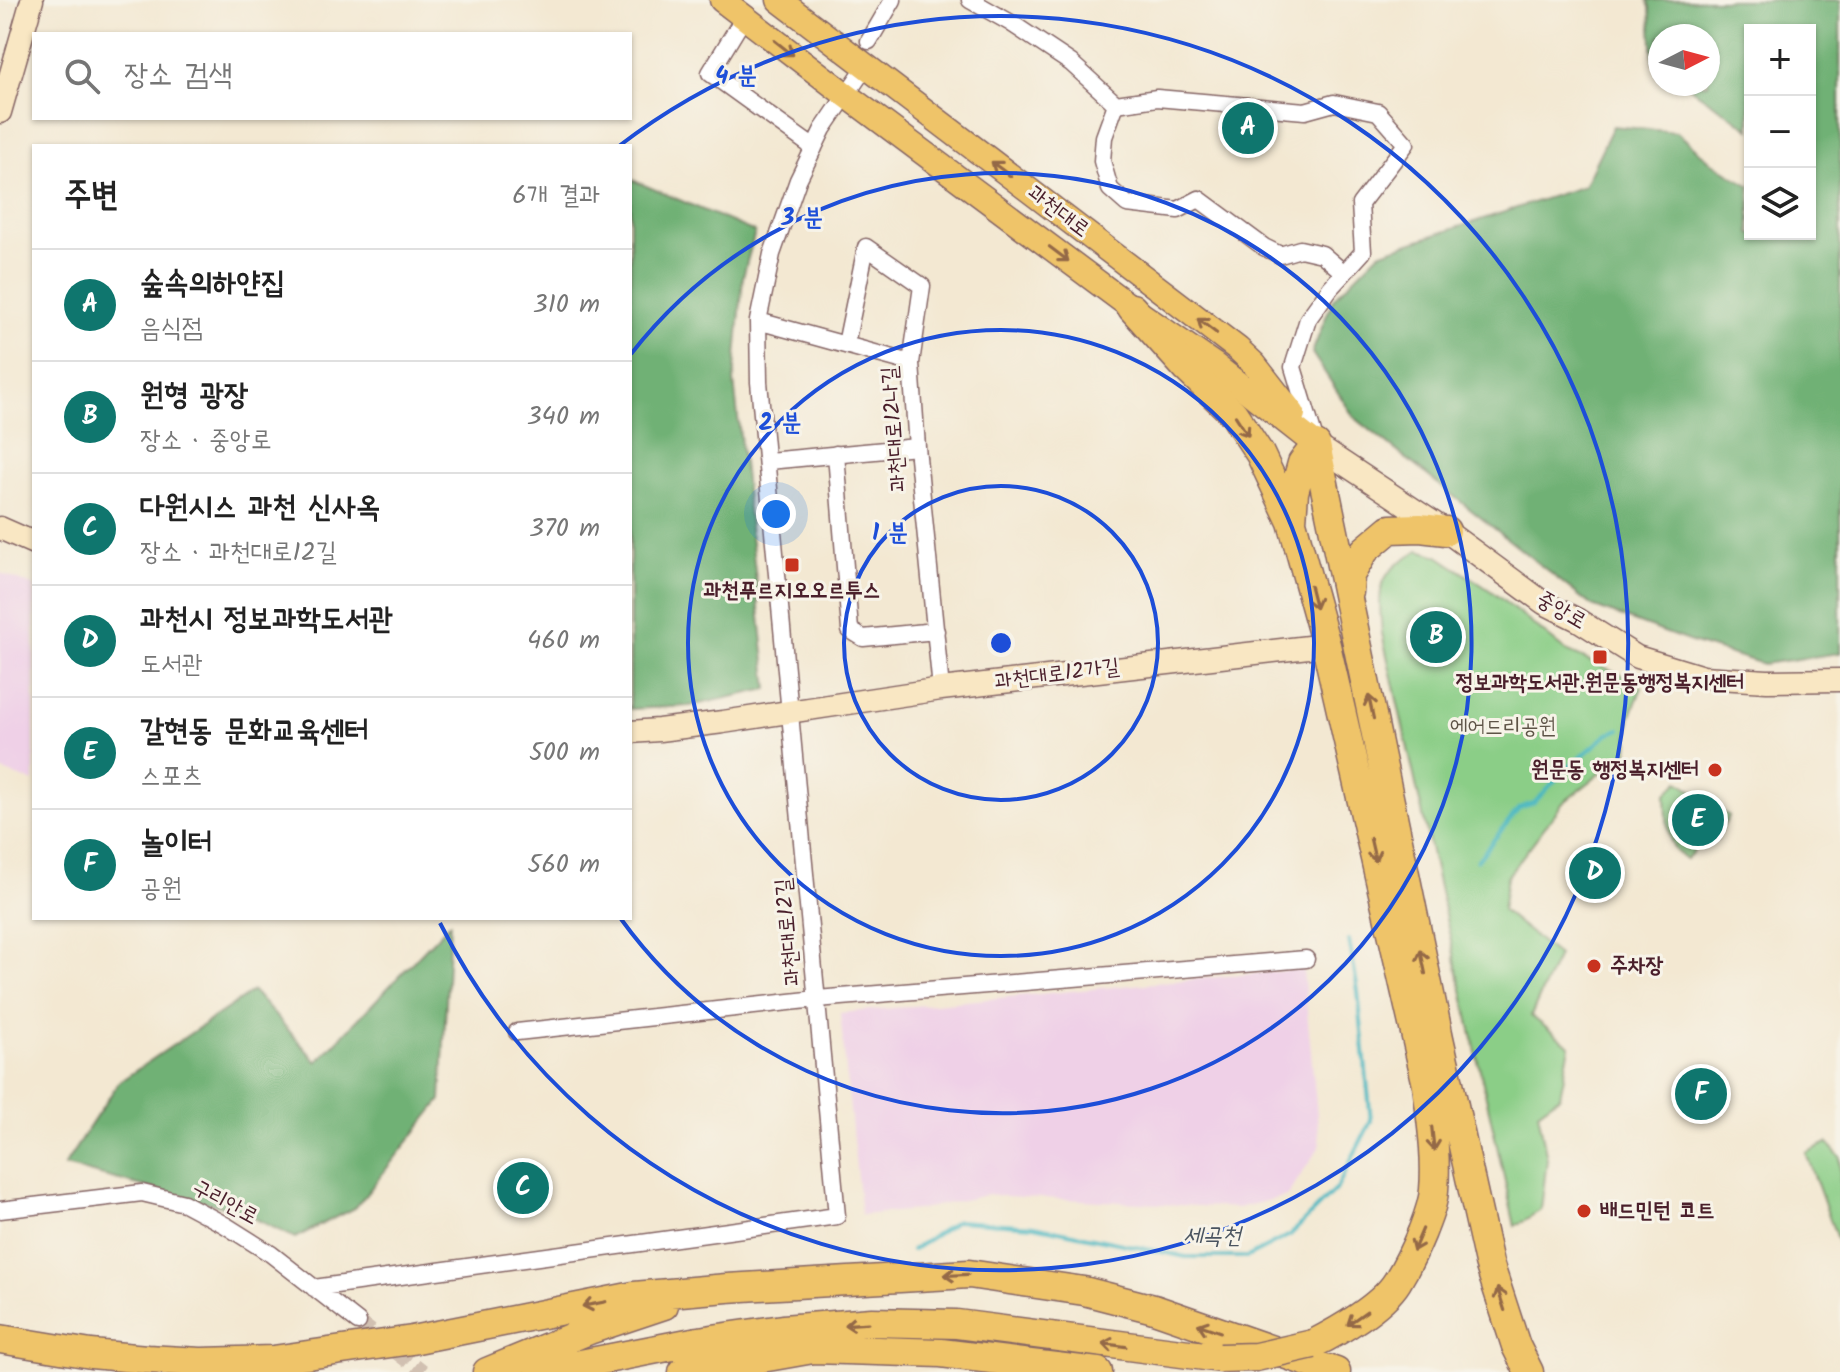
<!DOCTYPE html>
<html lang="ko">
<meta charset="utf-8">
<style>
body{margin:0;font-family:Kalam,"Poor Story",sans-serif;background:#f6f6f6;color:#222}
.controls{position:absolute;right:24px;top:24px;display:grid;overflow:hidden;border-radius:0px;box-shadow:0 2px 6px #0004}
.controls button{width:72px;height:72px;display:grid;place-items:center;padding:0;border:0;border-bottom:2px solid #e0e0e0;background:#fff;color:#222;font:40px sans-serif}
.compass{position:absolute;left:1648px;top:24px;width:72px;height:72px;border-radius:50%;background:#fff;box-shadow:0 2px 6px #0004;rotate:84deg}
.you{position:absolute;left:776px;top:514px;width:28px;height:28px;margin:-20px;border:6px solid #fff;border-radius:50%;background:#1a73e8;box-shadow:0 0 0 12px #1a73e833}
.badge{display:grid;place-items:center;width:52px;height:52px;border-radius:50%;background:#0f766e;color:#fff;font-size:26px;font-weight:700}
.pin{position:absolute;translate:-50% -50%;border:4px solid #fff;box-shadow:0 2px 8px #0006}
.list{margin:0;padding:0;list-style:none}
h2{display:flex;justify-content:space-between;align-items:center;height:104px;margin:0;padding:0 32px;font-size:34px}
h2 small{font-size:26px;font-weight:400;color:#767676}
.list li{display:grid;grid-template-columns:52px 1fr auto;gap:24px;align-items:center;box-sizing:border-box;height:112px;padding:0 32px;border-top:2px solid #e0e0e0}
.list b{display:block;font-size:30px;white-space:nowrap}
.list p{margin:0;font-size:26px;white-space:nowrap;color:#767676}
.list em{font-size:26px;font-style:normal;color:#767676}
.icon{flex:none;width:44px;height:44px;fill:none;stroke:currentColor;stroke-width:2;stroke-linecap:round;stroke-linejoin:round}
.map{position:relative;flex:none;width:1840px;height:1372px;overflow:hidden}
.search{position:absolute;background:#fff;box-shadow:0 2px 6px #0004;left:32px;top:32px;width:600px;height:88px;display:flex;align-items:center;gap:20px;box-sizing:border-box;padding:0 28px;border-radius:0px;color:#767676;font-size:30px}
.panel{position:absolute;background:#fff;box-shadow:0 2px 6px #0004;left:32px;top:144px;width:600px;height:776px;border-radius:0px}
.map>svg:first-child{display:block}
.built{fill:#efd0e7}
.green{fill:#8bce87;stroke:#6a7659;stroke-width:2}
.forest{fill:#70b174;stroke:#5d6850;stroke-width:2}
.lines{fill:none;stroke-linecap:round;stroke-linejoin:round}
.stream{stroke:#49b7c1;stroke-width:4}
.street-tunnel{stroke:#d1c0b1;stroke-width:16;stroke-dasharray:16 8;stroke-linecap:butt}
.street-casing{stroke:#856565;stroke-width:19}
.secondary-casing{stroke:#856565;stroke-width:25}
.primary-casing{stroke:#856565;stroke-width:27}
.highway-casing{stroke:#856565;stroke-width:31}
.street{stroke:#fff;stroke-width:16}
.secondary{stroke:#f9e7c3;stroke-width:22}
.primary{stroke:#efc469;stroke-width:24}
.highway{stroke:#efc469;stroke-width:28}
.highway-bridge-casing{stroke:#856565;stroke-width:31;stroke-linecap:butt}
.highway-bridge{stroke:#efc469;stroke-width:28}
.oneway{stroke:#946947}
.ring{fill:none;stroke:#1d4ed8;stroke-width:4}
.poi-dot{fill:#c8321e;stroke:#f7f3e8;stroke-width:3}
.labels{text-anchor:middle;dominant-baseline:central;stroke-width:6;stroke-linejoin:round;paint-order:stroke}
.street-label{font-size:22px;fill:#4a1f2b;stroke:#f7f3e8}
.poi-label{font-size:22px;font-weight:bold;fill:#4a1f2b;stroke:#f7f3e8}
.park-label{font-size:22px;fill:#5e5447;stroke:#f7f3e8}
.water-label{font-size:24px;font-style:italic;fill:#4a5460;stroke:#f7f3e8}
.centre{fill:#1d4ed8;stroke:#f7f3e8;stroke-width:4}
.ring-label{font-size:24px;text-anchor:middle;font-weight:bold;fill:#1d4ed8;stroke:#f7f3e8;stroke-width:6;stroke-linejoin:round;paint-order:stroke}
</style>
<div class="map">
<svg width="1840" height="1372" viewBox="0 0 1840 1372">
<rect width="100%" height="100%" fill="#f7f3e8"/>
<filter id="ink" filterUnits="userSpaceOnUse"><feTurbulence type="fractalNoise" baseFrequency=".0125" numOctaves="2"/><feDisplacementMap in="SourceGraphic" scale="16" xChannelSelector="R" yChannelSelector="G"/><feConvolveMatrix kernelMatrix="1 2 1 2 8 2 1 2 1" color-interpolation-filters="sRGB"/></filter>
<filter id="wash" filterUnits="userSpaceOnUse"><feTurbulence type="fractalNoise" baseFrequency=".006" numOctaves="4" result="noise"/><feDisplacementMap in="SourceGraphic" scale="32" xChannelSelector="R" yChannelSelector="G"/><feGaussianBlur stdDeviation="1.8" result="paint"/><feColorMatrix in="noise" values="0 0 0 0 0 0 0 0 0 0 0 0 0 0 0 0 0 1.4 0 .05"/><feComposite in="paint" operator="in"/></filter>
<g filter="url(#wash)">
<rect width="100%" height="100%" fill="#f3e8d2"/>
<path class="built" d="M0,573L34,586V782L0,770Z
M1303,969L1320,1146L1287,1196L1238,1208L986,1195L917,1210L861,1215L840,1013Z"/>
<path class="green" d="M1419,550L1438,556L1491,591L1566,651L1624,676L1642,687L1630,718L1628,752L1563,803L1507,877L1502,910L1558,955L1531,1016L1570,1046L1560,1096L1538,1112L1547,1159L1541,1210L1515,1226L1382,633C1378,588 1376,574 1419,550Z
M1679,781L1729,816L1717,839L1692,824L1694,851L1686,859C1683,856 1678,854 1675,850C1666,835 1667,811 1666,794Z
M1705,1071L1718,1108L1697,1116L1684,1079Z
M1827,1143L1840,1157V1247L1806,1153Z"/>
<path class="forest" d="M1647,0H1840V653L1763,664L1691,642L1592,606L1354,417L1312,353L1333,299L1379,253L1584,186L1613,126L1677,132L1711,162L1750,186V234H1810V30H1750V129L1685,84H1708V36H1660V67L1653,62L1650,7Z
M630,179L755,232L743,277L734,381L768,689L690,706L630,709Z
M450,923L441,1100L356,1207L295,1238L237,1210L64,1166L119,1082L253,991L317,1062Z"/>
<g class="lines">
<path class="stream" d="M1477,861L1519,808L1534,803L1562,773L1608,734L1620,729
M912,1250L957,1221L1034,1226L1186,1257H1247L1290,1235L1337,1188L1371,1121L1358,991L1349,940"/>
</g>
</g>
<g filter="url(#ink)">
<g class="lines">
<path class="street-tunnel" d="M358,1322L423,1372"/>
<defs>
<path id="street" d="M970,0L1011,23L1071,63L1116,104L1104,137L1102,161L1110,189L1127,204L1178,210L1199,199L1264,247L1280,255L1300,249L1322,254L1344,273L1331,287L1308,319L1293,367L1316,443
M744,17L710,73L814,148
M869,41L893,0
M1116,104L1157,98L1305,111L1334,103L1378,112L1406,144L1360,204L1363,252L1344,273
M758,321L911,363
M846,344L866,247L922,286L911,363L917,447L941,689
M836,454L850,630L863,638L936,631
M768,461L917,447
M517,1032L817,999L1306,959
M0,1210L142,1193L184,1203L225,1225L271,1254L358,1322
M314,1288L837,1216L759,382L758,321L772,254L798,180L823,129L866,66"/>
<path id="secondary" d="M0,112L32,0
M1316,445L1446,531L1544,603L1578,620L1637,657L1703,677L1767,681L1840,680
M0,528L34,543
M630,732L659,730L723,722L941,689L1326,645"/>
<path id="primary" d="M722,0L846,95L1132,308L1213,364L1316,445
M779,0L1238,349L1254,364L1293,414"/>
<path id="highway" d="M1132,308L1187,369L1233,413L1260,454L1292,522L1326,645L1427,1085C1431,1120 1437,1155 1434,1190C1433,1205 1427,1219 1422,1232C1415,1249 1407,1266 1397,1282C1382,1306 1339,1331 1313,1344
M1316,445L1439,1038L1489,1263L1516,1346L1529,1372
M1292,521L1294,492L1302,463L1316,445
M1349,592L1350,575L1365,550L1390,529L1420,528L1446,531
M0,1339L91,1354L147,1359L201,1362L273,1360L412,1340L634,1296L727,1288L969,1274L1084,1291L1154,1309L1336,1372
M487,1372L589,1330L664,1305
M540,1372L698,1341L783,1329L872,1322L957,1324L1220,1358
M683,1372L813,1349L941,1353L1098,1372"/>
</defs>
<use href="#street" class="street-casing"/>
<use href="#secondary" class="secondary-casing"/>
<use href="#primary" class="primary-casing"/>
<use href="#highway" class="highway-casing"/>
<use href="#street" class="street"/>
<use href="#secondary" class="secondary"/>
<use href="#primary" class="primary"/>
<use href="#highway" class="highway"/>
<defs>
<path id="highway-bridge" d="M1220,1358L1256,1357L1313,1344"/>
</defs>
<use href="#highway-bridge" class="highway-bridge-casing"/>
<use href="#highway-bridge" class="highway-bridge"/>
</g>
<defs><path id="oneway-shaft" d="M-6 0H5M1.5-3L5.5 0L1.5 3" fill="none" stroke-width="1.6" stroke-linecap="round" stroke-linejoin="round" transform="scale(2)"/></defs>
<g class="oneway">
<use href="#oneway-shaft" transform="translate(784 48) rotate(38)"/>
<use href="#oneway-shaft" transform="translate(1001 169) rotate(-143)"/>
<use href="#oneway-shaft" transform="translate(1059 254) rotate(37)"/>
<use href="#oneway-shaft" transform="translate(1207 326) rotate(-143)"/>
<use href="#oneway-shaft" transform="translate(1242 426) rotate(57)"/>
<use href="#oneway-shaft" transform="translate(1313 597) rotate(76)"/>
<use href="#oneway-shaft" transform="translate(1371 707) rotate(-102)"/>
<use href="#oneway-shaft" transform="translate(1373 850) rotate(77)"/>
<use href="#oneway-shaft" transform="translate(1423 962) rotate(-102)"/>
<use href="#oneway-shaft" transform="translate(1433 1139) rotate(84)"/>
<use href="#oneway-shaft" transform="translate(1418 1240) rotate(113)"/>
<use href="#oneway-shaft" transform="translate(956 1275) rotate(177)"/>
<use href="#oneway-shaft" transform="translate(1501 1299) rotate(-108)"/>
<use href="#oneway-shaft" transform="translate(594 1304) rotate(169)"/>
<use href="#oneway-shaft" transform="translate(1357 1318) rotate(145)"/>
<use href="#oneway-shaft" transform="translate(856 1324) rotate(176)"/>
<use href="#oneway-shaft" transform="translate(1209 1328) rotate(-161)"/>
<use href="#oneway-shaft" transform="translate(1114 1345) rotate(-172)"/>
</g>
</g>
<g class="ring">
<circle cx="1001" cy="643" r="157"/>
<circle cx="1001" cy="643" r="313"/>
<path d="M631 354A470 470 0 1 1 621 919"/>
<path d="M619 146A627 627 0 1 1 440 923"/>
</g>
<g class="poi-dot">
<rect x="784" y="557" width="16" height="16" rx="4"/>
<rect x="1592" y="649" width="16" height="16" rx="4"/>
<circle cx="1715" cy="770" r="8"/>
<circle cx="1594" cy="966" r="8"/>
<circle cx="1584" cy="1211" r="8"/>
</g>
<g class="labels">
<g class="street-label">
<text transform="translate(1058 212) rotate(37)">과천대로</text>
<text transform="translate(895 429) rotate(-94)">과천대로12나길</text>
<text transform="translate(1561 611) rotate(30)">중앙로</text>
<text transform="translate(1057 675) rotate(-7)">과천대로12가길</text>
<text transform="translate(789 932) rotate(-95)">과천대로12길</text>
<text transform="translate(225 1203) rotate(28)">구리안로</text>
</g>
<g class="poi-label">
<text x="792" y="591">과천푸르지오오르투스</text>
<text x="1600" y="683">정보과학도서관.원문동행정복지센터</text>
<text x="1699" y="770" text-anchor="end">원문동 행정복지센터</text>
<text x="1610" y="966" text-anchor="start">주차장</text>
<text x="1600" y="1211" text-anchor="start">배드민턴 코트</text>
</g>
<g class="park-label">
<text x="1503" y="727">에어드리공원</text>
</g>
<g class="water-label">
<text x="1212" y="1236">세곡천</text>
</g>
</g>
<circle cx="1001" cy="643" r="12" class="centre"/>
<g class="ring-label">
<text x="736" y="83">4 분</text>
<text x="802" y="225">3 분</text>
<text x="780" y="430">2 분</text>
<text x="890" y="540">1 분</text>
</g>
</svg>
<div class="controls">
<button>+</button>
<button>−</button>
<button><svg class="icon" aria-label="layers" viewBox="0 0 24 24"><path d="M12 4l9 5-9 5-9-5zM3 14l9 5 9-5"/></svg></button>
</div>
<svg class="compass" viewBox="-18 -18 36 36"><path d="M0-13l5 13h-10z" fill="#e53935"/><path d="M0 13l5-13h-10z" fill="#767676"/></svg>
<div class="you"></div>
<div class="pin badge" style="left:1248px;top:128px">A</div>
<div class="pin badge" style="left:1436px;top:637px">B</div>
<div class="pin badge" style="left:523px;top:1188px">C</div>
<div class="pin badge" style="left:1595px;top:873px">D</div>
<div class="pin badge" style="left:1698px;top:820px">E</div>
<div class="pin badge" style="left:1701px;top:1094px">F</div>
<div class="search"><svg class="icon" aria-label="search" viewBox="0 0 24 24"><circle cx="10" cy="10" r="6"/><path d="M15 15l6 6"/></svg>장소 검색</div>
<section class="panel">
<h2>주변<small>6개 결과</small></h2>
<ul class="list">
<li><span class="badge">A</span><div><b>숲속의하얀집</b><p>음식점</p></div><em>310 m</em></li>
<li><span class="badge">B</span><div><b>원형 광장</b><p>장소 · 중앙로</p></div><em>340 m</em></li>
<li><span class="badge">C</span><div><b>다원시스 과천 신사옥</b><p>장소 · 과천대로12길</p></div><em>370 m</em></li>
<li><span class="badge">D</span><div><b>과천시 정보과학도서관</b><p>도서관</p></div><em>460 m</em></li>
<li><span class="badge">E</span><div><b>갈현동 문화교육센터</b><p>스포츠</p></div><em>500 m</em></li>
<li><span class="badge">F</span><div><b>놀이터</b><p>공원</p></div><em>560 m</em></li>
</ul>
</section>
</div>
